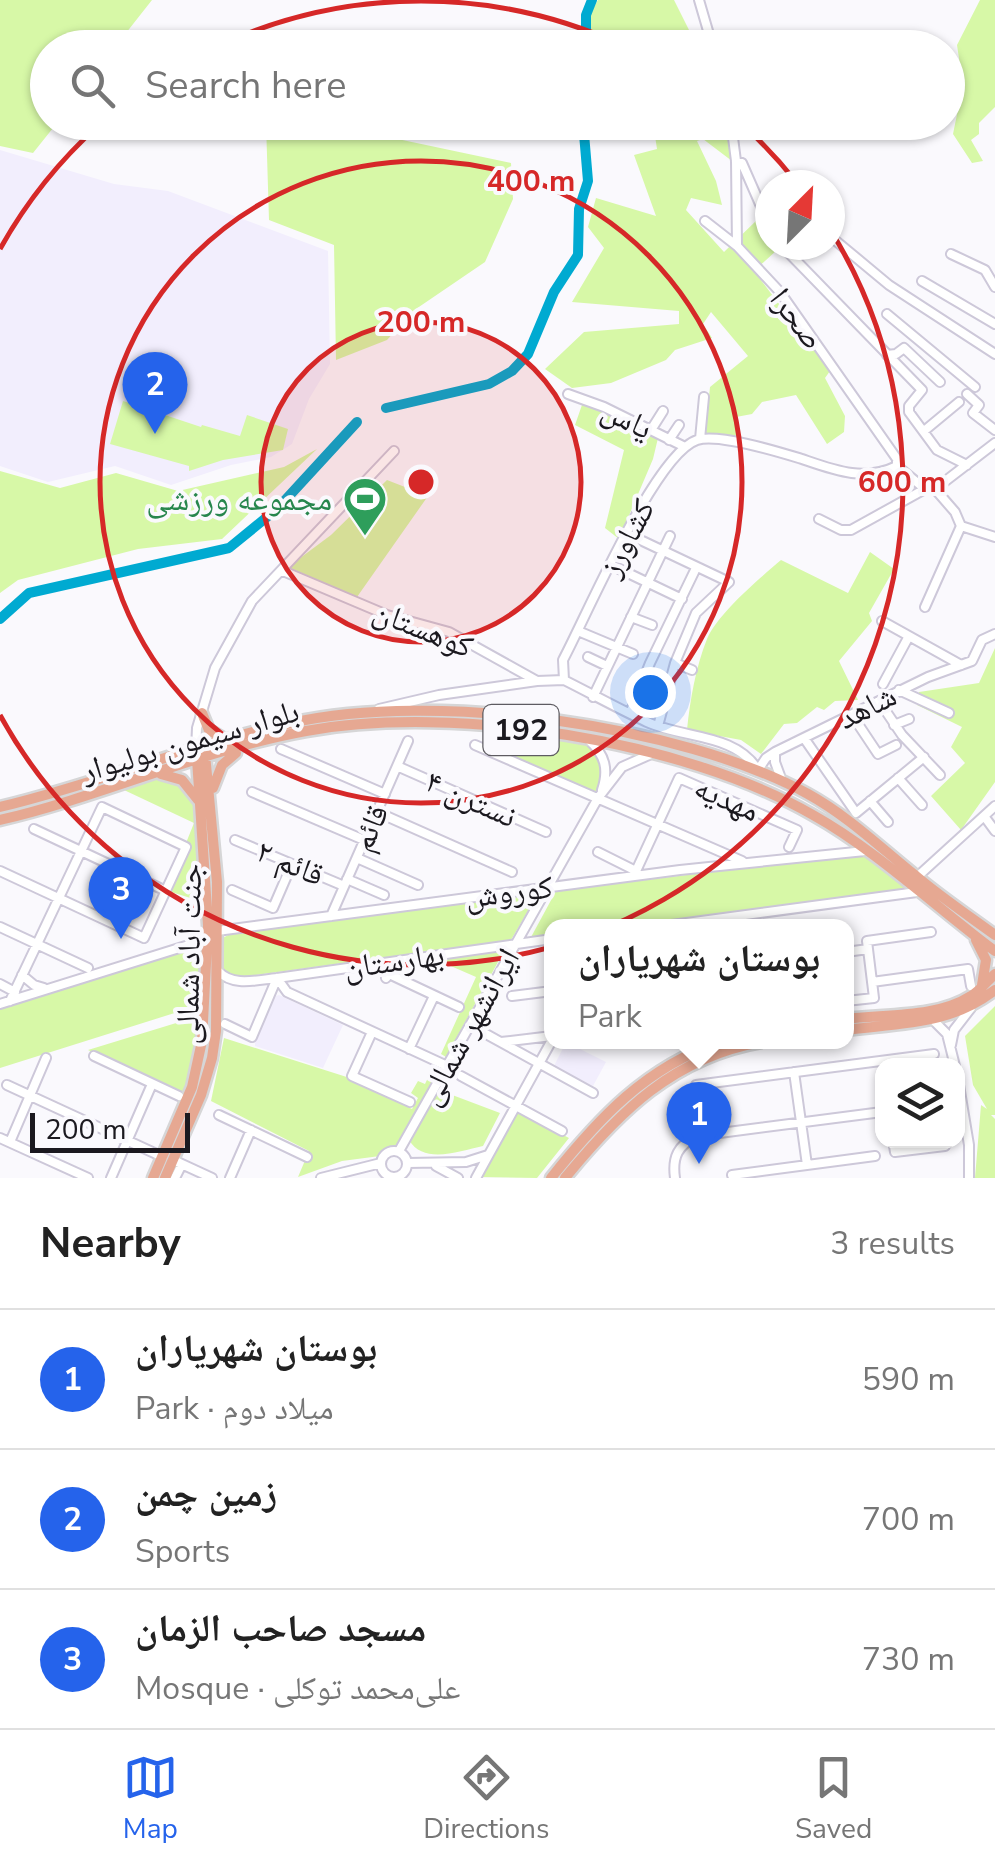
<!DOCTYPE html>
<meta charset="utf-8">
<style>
body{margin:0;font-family:"Nunito Sans","Noto Naskh Arabic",sans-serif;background:#f2f2f2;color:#222}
.controls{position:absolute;right:30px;bottom:30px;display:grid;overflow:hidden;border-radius:20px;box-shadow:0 2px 8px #0004}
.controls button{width:90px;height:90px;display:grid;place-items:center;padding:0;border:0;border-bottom:2px solid #e0e0e0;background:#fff;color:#222;font:50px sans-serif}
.compass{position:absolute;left:755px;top:170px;width:90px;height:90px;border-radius:50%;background:#fff;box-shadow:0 2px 8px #0004;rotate:24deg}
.scale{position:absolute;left:30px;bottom:25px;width:160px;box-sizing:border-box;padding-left:10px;border:5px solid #1b191f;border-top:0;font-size:28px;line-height:35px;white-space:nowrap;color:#1b191f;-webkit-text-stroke:8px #faf9fd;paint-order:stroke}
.you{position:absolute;left:650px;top:692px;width:35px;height:35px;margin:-25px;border:8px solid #fff;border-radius:50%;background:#1a73e8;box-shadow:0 0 0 15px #1a73e833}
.badge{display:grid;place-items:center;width:65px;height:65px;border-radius:50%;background:#2563eb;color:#fff;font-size:32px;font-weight:700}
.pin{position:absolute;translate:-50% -82px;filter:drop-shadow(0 2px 5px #0008)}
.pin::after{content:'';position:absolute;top:52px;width:35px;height:30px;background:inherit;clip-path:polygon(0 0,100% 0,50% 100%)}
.popup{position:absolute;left:544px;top:919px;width:310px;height:130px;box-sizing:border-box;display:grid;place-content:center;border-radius:20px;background:#fff;filter:drop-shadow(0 2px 8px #0005);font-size:32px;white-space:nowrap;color:#767676}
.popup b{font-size:38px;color:#222}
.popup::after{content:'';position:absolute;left:50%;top:100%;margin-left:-20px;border:20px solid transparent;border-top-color:#fff}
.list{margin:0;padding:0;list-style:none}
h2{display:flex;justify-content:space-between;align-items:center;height:130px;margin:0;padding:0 40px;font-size:42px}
h2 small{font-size:32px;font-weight:400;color:#767676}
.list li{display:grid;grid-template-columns:65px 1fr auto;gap:30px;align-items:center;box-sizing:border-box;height:140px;padding:0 40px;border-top:2px solid #e0e0e0}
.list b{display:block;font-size:38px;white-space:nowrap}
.list p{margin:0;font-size:32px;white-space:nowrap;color:#767676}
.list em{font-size:32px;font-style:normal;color:#767676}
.icon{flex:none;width:55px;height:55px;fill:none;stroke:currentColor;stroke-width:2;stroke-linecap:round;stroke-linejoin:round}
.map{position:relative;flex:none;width:995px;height:1178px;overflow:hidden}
.search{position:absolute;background:#fff;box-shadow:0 2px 8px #0004;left:30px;right:30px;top:30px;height:110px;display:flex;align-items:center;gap:25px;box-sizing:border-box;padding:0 35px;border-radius:55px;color:#767676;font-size:38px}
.sheet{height:550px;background:#fff}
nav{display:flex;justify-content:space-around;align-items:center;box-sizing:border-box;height:140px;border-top:2px solid #e0e0e0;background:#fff;font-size:28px;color:#767676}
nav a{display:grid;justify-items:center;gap:5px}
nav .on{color:#2563eb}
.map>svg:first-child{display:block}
.built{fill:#f2eefd}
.green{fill:#d7f8a7}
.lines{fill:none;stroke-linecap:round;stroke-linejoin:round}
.river{stroke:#00aad1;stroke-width:10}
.minor-casing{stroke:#cdc8d9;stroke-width:12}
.major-casing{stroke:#d6d6d7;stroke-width:15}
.minor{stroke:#fff;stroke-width:8}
.major{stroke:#e6a892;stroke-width:10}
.ring{fill:none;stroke:#d62828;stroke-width:5}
.labels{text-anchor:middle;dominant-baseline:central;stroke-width:8;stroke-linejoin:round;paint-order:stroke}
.shield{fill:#faf9fd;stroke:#5e5c62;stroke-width:2.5}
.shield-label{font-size:30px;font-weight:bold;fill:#1b191f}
.street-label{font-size:32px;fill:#1b191f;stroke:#faf9fd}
.leisure-label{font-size:32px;fill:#27864d;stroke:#faf9fd;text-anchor:end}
.centre{fill:#d62828;stroke:#faf9fd;stroke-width:5}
.ring-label{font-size:30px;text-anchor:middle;font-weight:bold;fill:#d62828;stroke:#faf9fd;stroke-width:8;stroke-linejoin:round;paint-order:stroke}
</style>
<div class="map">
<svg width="995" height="1178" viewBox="0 0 995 1178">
<rect width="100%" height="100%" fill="#faf9fd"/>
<path class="built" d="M0,150L114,184L168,191L328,251L330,364L309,399L292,444L271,457L231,465L171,485L115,466L48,482L0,466Z
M279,995L343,1025L323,1068L255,1046V1040L276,996Z
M566,1042L606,1062L593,1086L554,1066Z"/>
<path class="green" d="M0,0H152L115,47L48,48V122L57,123L33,153L0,146Z
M598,0H674L691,34L684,41V47H589V15Z
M980,0H995V107L979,123V134L971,140L983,161L972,163L953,134L963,85L957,45Z
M266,123H322L511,163L513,199L485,262L413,311L387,340L336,360L334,245L269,220Z
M653,123H726L732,161L703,139L697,141L716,181L722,205L691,198L686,210L724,252L759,218L770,237V245L777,250L754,271L830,371L825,378L845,416L844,432L827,444L796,395L762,402L752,414L736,417L737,438L705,435L710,387L748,356L711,312L703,324L712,338L675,350L666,360L611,383L572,388L545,369L584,332L679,324V311L572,302L604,248L588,227L596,198L656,216L634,155L657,149Z
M123,401L201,427L202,425L240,436L247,415L288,429L283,450L223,460L189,471V466L110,444Z
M583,402L658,438L653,459L619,539L605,528L624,450L575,425Z
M317,449L222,539L138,549L18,580L0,593V471L60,488L116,473L178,491L284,467Z
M387,480L428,496L357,597L288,567L331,535Z
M870,552L894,569L869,613L872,621L839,661L858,700L835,701L824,710L817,707L797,723L784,724L761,754L741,740L687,730C690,700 696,666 707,639C718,613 760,578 781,560L848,593Z
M995,648V782L961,830L931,796L965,763L951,747L962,727L917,705L919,692L979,683Z
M494,731L589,745C605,762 605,774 596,796L487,748Z
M159,778L180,781L195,801L200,901L168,891L189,846L186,843L194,823L124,790Z
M857,854L866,857L908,889L626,926H552L551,936L530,939L556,891Z
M539,892L511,940L234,978L220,971L221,939L230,934Z
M193,948L202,953L200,1005L0,1068V1007Z
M504,951L446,1057L441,1054L476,977L437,960Z
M995,1006V1115H991L995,1119V1178H975L981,1105L987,1109L973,1085L965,1036Z
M199,1016L197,1045L184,1095L88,1050Z
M224,1038L353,1079L412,1109L418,1098L411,1093L418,1081L425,1084L434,1065L440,1068L397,1144L380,1156L342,1161L298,1177L309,1151L211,1101Z
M439,1090L500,1113L483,1146C459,1151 424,1165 409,1140Z
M517,1111L569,1138L537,1178L479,1177Z"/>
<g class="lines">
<path class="river" d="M586,48V15L592,0
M386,408L489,384L512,371L528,354L554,292L578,255L579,209L588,181L583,122
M0,619L29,593L229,548L278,508L357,422"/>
<defs>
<path id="minor" d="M699,0L713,48
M731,122L736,161L737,246L780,292L897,459V466
M736,161L742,163L770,227
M705,221L737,246
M830,236L889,285L995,354
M781,245L922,390L909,406V412L937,450L967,465
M951,254L985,270L995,287
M922,281L995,324
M887,314L975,387
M887,355L896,354L904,348L940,382
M568,394L604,407L685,447
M967,394L979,405L973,413L995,430
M651,430L663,411
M924,431L959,402
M700,439L704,397
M669,440L679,425
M935,489L955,512L961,526L995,537
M935,489L995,443
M819,519L841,530H851L925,489
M632,536L729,582L696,613L675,663L658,726
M611,565L682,599
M283,571L387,615L449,632L537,681L564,680
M925,607L961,526
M631,617L652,625
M882,621L961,665
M578,631L633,654
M588,657L607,666
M675,663L692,670
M883,684L909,636
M899,690L949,713
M593,697L670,536
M879,701L902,735L940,775
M379,709L439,695L537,681
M631,711L650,663L696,568
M852,715L878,754L896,745
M894,725L909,719
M804,738L856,813L924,757
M589,740C605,755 609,769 602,790
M475,745L742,861
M281,749L385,794
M196,750L197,728L215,668L252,601L394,451
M775,752L928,677L972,661L982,640L995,634
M397,766L546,832
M898,778L922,805
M782,781L775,762V752L766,758L758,770C735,733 684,739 647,722C619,709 592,694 564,680L563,660C586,617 655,454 697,440C718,433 779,452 802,459C834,470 864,482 897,466L925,489H935
M252,792L364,840
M870,801L888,822
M377,812L512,872
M984,816L995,831
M34,829L166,891
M235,840L344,886
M598,852L636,871L679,778L797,830L789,847
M357,858L418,885
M0,871L144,938L186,847L102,807C72,871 41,936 10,1001
M917,877L995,806
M347,879L384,895
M232,890L273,908L292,864
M331,916L408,741
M664,926L917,892
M0,927L88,968
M217,931L680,870L865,851
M846,952L868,949
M218,971C233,987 256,980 277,978L552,939
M22,975L34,985L44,988
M386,978L389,974L459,1007
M872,982L968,969L971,986
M0,984L15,992
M512,996L552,991
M846,1001L874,998L867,941L931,932
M0,1004L208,939
M933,1020L947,1034L955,1066
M225,1024L252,1037L277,978L287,992L447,1066
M372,1032L352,1076L410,1102
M486,1034L593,1093
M501,1042L552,1036
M951,1045L954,1030L971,1008
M409,1049L434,996
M94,1056L179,1096
M794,1072L807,1165
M461,1076L562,1131
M958,1079L969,1145V1178
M7,1085L163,1157
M696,1085L934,1054
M219,1115L307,1157
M0,1138L88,1178
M893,1140L895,1152L945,1146
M10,1142L46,1058
M381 1164a13 13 0 1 1 26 0a13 13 0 1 1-26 0Z
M399,1151L598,798L622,767L651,754
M173,1160L212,1178
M408,1163L466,1162L488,1155
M436,1166L458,1178
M732,1175L875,1156
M111,1178L152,1084
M175,1178L182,1164
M230,1178L251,1130
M321,1178L381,1163
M476,1178L552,1040
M675,1178C672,1157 678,1145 697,1136L882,1112"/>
<path id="major" d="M202,713L209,730L226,740
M161,774L182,780L198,800
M213,788L222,765L236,753
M0,807C98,784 192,744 291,723C434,691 679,724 808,794C848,816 881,848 916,876C941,897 969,916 995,935
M0,820C103,796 201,750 306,731C454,704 683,740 813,815C876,850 937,908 995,951
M976,940L986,960L982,985
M846,1019C886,1014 937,1018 971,996C981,990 987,981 995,974
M846,1030C901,1023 950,1025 995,990
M153,1178L192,1087L202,1041L208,925L197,759
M165,1178L201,1095L212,1058L216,1031L217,882L205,754
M551,1178C599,1118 646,1067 720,1042
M565,1178C619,1112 674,1057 761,1042"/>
</defs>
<use href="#minor" class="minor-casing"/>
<use href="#major" class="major-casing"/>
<use href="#minor" class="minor"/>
<use href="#major" class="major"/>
</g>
<circle cx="421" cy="482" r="160" fill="#d62828" fill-opacity=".12"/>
<g class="ring">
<circle cx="421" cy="482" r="160"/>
<circle cx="421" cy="482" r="321"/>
<path d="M0 249A481 481 0 0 1 99 125M218 46A481 481 0 0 1 624 46M743 125A481 481 0 0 1 797 183M831 231A481 481 0 1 1 0 715"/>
</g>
<defs>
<symbol id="stadium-pin" viewBox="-11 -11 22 30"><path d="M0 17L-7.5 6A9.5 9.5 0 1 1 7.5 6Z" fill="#2e9e5b" stroke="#faf9fd"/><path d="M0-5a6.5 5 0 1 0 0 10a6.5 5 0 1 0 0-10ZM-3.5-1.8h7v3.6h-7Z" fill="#fff"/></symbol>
</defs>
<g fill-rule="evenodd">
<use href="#stadium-pin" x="340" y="474" width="50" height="68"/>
</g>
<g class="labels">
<rect class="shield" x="483.5" y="705" width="75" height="50" rx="8"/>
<g class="shield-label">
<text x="521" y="730">192</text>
</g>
<g class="street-label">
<text transform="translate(797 319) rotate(53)">صحرا</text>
<text transform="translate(627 419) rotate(26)">یاس</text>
<text transform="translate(627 538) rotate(-62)">کشاورز</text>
<text transform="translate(423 629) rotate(22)">کوهستان</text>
<text transform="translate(867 707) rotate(-27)">شاهد</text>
<text transform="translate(190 741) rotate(-16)">بلوار سیمون بولیوار</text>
<text transform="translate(471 799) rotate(24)">نسترن ۴</text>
<text transform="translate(727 799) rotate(24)">مهدیه</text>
<text transform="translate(370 828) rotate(-66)">قائم</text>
<text transform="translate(290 863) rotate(23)">قائم ۲</text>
<text transform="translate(509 892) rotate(-7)">کوروش</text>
<text transform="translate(189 954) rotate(-89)">جنت آباد شمالی</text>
<text transform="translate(394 961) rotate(-8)">بهارستان</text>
<text transform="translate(469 1027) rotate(-61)">ایرانشهر شمالی</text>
</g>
<g class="leisure-label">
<text x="332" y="499">مجموعه ورزشی</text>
</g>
</g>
<circle cx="421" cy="482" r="15" class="centre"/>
<g class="ring-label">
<text x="531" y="191">400 m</text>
<text x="421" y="332">200 m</text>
<text x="902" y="492">600 m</text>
</g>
</svg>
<div class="controls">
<button><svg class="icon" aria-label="layers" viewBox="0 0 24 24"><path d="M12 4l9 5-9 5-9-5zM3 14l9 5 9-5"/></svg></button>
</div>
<svg class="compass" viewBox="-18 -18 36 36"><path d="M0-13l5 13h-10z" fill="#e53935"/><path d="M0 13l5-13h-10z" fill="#767676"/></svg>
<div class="scale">200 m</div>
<div class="you"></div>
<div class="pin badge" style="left:699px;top:1164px">1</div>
<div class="popup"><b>بوستان شهریاران</b>Park</div>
<div class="pin badge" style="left:155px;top:434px">2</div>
<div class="pin badge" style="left:121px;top:939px">3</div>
<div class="search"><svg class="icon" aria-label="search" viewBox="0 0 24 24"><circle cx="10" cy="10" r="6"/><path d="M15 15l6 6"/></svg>Search here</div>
</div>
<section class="sheet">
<h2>Nearby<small>3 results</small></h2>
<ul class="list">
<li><span class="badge">1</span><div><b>بوستان شهریاران</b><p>Park · میلاد دوم</p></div><em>590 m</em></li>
<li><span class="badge">2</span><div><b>زمین چمن</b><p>Sports</p></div><em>700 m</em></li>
<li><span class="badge">3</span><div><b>مسجد صاحب الزمان</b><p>Mosque · علی‌محمد توکلی</p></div><em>730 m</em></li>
</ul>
</section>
<nav>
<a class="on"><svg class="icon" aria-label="map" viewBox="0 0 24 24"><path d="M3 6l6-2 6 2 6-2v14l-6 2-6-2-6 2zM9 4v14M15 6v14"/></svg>Map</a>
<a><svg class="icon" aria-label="directions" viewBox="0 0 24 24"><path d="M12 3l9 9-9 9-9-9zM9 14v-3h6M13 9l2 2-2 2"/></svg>Directions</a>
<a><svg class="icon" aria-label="saved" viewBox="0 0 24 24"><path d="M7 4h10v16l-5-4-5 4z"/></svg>Saved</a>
</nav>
